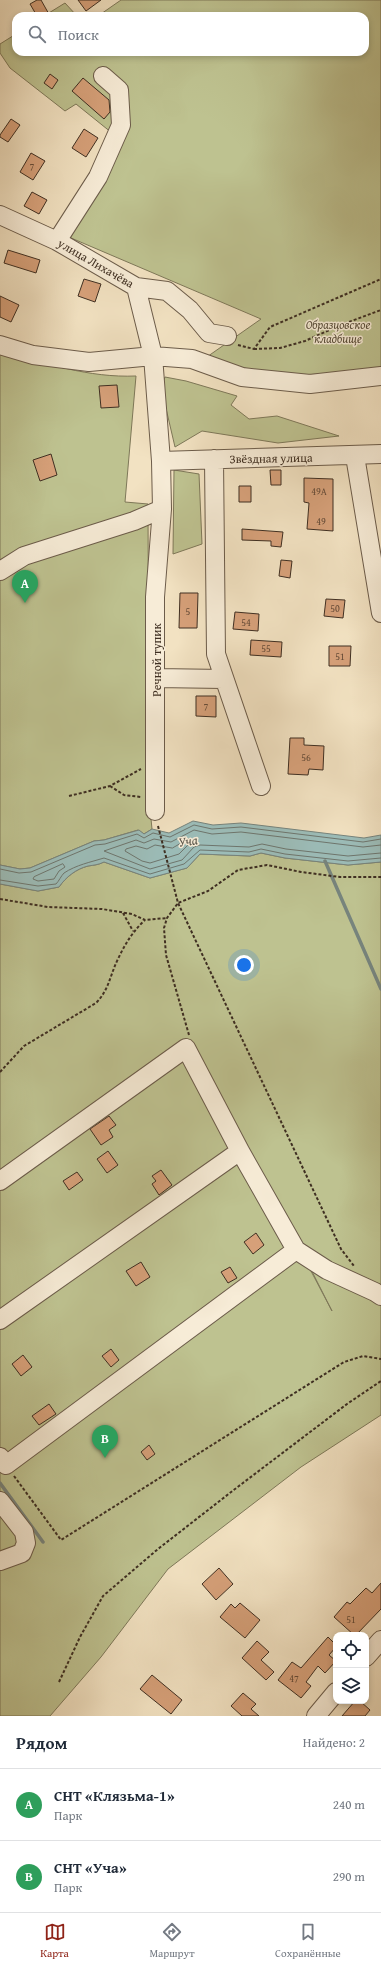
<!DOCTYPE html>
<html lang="ru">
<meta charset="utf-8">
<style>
body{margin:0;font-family:"Gentium Book Plus",serif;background:#f6f6f7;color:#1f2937}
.controls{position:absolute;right:12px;bottom:12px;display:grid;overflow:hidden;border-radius:8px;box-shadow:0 2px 6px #0003}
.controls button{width:36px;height:36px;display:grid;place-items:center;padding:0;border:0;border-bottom:1px solid #e0e1e3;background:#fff;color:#1f2937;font:20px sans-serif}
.you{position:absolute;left:244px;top:965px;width:14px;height:14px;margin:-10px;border:3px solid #fff;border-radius:50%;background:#1a73e8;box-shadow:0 0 0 6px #1a73e833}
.badge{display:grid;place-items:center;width:26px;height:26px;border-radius:50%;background:#8f2418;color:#fff;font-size:13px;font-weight:700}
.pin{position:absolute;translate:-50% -33px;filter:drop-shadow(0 1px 2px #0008)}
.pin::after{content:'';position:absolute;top:21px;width:14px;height:12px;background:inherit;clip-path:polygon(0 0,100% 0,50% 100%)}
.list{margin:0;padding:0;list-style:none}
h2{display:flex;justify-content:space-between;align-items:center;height:52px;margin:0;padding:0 16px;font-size:17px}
h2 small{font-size:13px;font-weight:400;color:#747a83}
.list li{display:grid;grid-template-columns:26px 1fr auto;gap:12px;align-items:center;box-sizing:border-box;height:72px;padding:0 16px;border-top:1px solid #e0e1e3}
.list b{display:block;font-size:15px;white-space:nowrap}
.list p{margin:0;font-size:13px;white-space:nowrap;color:#747a83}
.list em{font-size:13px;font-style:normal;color:#747a83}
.icon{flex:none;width:22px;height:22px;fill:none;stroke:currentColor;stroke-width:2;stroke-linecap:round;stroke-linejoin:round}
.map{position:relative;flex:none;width:381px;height:1716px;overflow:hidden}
.search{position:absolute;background:#fff;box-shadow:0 2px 6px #0003;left:12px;right:12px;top:12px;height:44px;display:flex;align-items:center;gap:10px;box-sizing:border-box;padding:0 14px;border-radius:12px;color:#747a83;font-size:15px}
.sheet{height:196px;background:#fff}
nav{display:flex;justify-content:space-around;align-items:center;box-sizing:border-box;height:56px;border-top:1px solid #e0e1e3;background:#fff;font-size:11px;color:#747a83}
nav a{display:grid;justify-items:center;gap:2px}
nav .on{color:#8f2418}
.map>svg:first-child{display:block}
.green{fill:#bec290;stroke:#7e7859;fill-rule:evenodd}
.water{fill:#9cbdb9;stroke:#77847d}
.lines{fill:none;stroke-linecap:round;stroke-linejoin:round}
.shore{stroke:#6e766e;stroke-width:1}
.stream{stroke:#77847d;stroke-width:3.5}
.building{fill:#d6a079;stroke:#3f2f22}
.minor-casing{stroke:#6c5c4a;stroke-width:20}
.path{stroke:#3f2f22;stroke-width:2;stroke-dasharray:3 2;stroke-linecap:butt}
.minor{stroke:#f7ecd7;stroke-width:18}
.labels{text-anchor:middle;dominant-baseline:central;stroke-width:3;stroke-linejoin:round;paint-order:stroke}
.number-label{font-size:10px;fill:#654b38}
.street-label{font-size:12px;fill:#3f2f22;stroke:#f7ecd7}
.park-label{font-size:12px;font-style:italic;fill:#584c38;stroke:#f7ecd7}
.water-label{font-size:13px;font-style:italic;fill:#565248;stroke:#f7ecd7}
</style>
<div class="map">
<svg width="381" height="1716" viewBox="0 0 381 1716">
<rect width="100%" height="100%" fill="#f2e2c2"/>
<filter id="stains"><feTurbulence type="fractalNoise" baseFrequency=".005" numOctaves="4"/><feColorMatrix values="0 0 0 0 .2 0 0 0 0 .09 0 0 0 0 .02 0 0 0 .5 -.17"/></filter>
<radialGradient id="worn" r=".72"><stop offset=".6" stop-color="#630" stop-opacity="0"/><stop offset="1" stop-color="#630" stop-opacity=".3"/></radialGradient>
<path class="green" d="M121,0H381V373L360,372L280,376L204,359L261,319L57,232L112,133L76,104L65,111L10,68L0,53V44L16,34V52H365V16H98Z
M65,3L77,16H44Z
M0,351C45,363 89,378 136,376L125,502L148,504L149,799L152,829L144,834L138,830L104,840L94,841L30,868L20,869L0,865Z
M165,377L186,381L237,396L231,405L249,419L277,416L339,436L278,443L202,431L175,447L161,387Z
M174,470L199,474L202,544L173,554Z
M261,853L285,858L348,865L381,862V1415L301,1467L168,1569L101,1657L50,1716H0V884L38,891L59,887C66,877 76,869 88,866C94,865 98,865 104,862L150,878L187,868L200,854L250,856ZM221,1100L283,1214L332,1311Z"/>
<path class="water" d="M193,821L213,825L241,823L364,838L381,835V862L348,865L285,858L261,853L250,856L200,854L187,868L150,878L104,862C98,865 94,865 88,866C76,869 66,877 59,887L38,891L0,884V865L20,869L30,868L94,841L104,840L139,830L144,834L152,829L169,833Z"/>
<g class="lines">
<path class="shore" d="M189,839L191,842L179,854L150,863L142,861L125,851L126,849L136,846L147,849L155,845L172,848Z
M381,845L363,847L241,832L212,834L194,830L171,842L154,839L144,843L136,840L104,851L150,869L182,860L194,847L200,845L249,847L262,844L286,849L348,856L381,853
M63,864L65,867L59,871L54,879L38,881L33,879L34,877Z
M0,869L19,873L31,872L95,845L105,844L137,834L144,838L153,833L170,837L194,825L212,829L241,827L363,842L381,839
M0,880L38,886L56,884C59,881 61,876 64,873C76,865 91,862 104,858L150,874L184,864L200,850L249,852L261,849L285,854L348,861L381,858"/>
<path class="stream" d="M325,861L381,989
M0,1483L43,1542"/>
</g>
<path class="building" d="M37,0H41L50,16H37L30,4Z
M78,0H101L86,11Z
M50,74L58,80L52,89L44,83Z
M83,78L109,100L110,112L104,119L72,91Z
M11,119L20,125L8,142L0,137V135Z
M84,129L98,138L86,157L72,148Z
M31,153L45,161L33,180L20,172Z
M32,192L47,200L39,214L24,206Z
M8,250L40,260L36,273L4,263Z
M84,279L101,284L95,302L78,296Z
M0,296L19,305L11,322L0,317Z
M117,385L119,407L101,408L99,386Z
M51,454L57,475L40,481L33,460Z
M270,470H281V485H271Z
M304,478L333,479V531L307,529L309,503L304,502Z
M239,486H251V502H239Z
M242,529L283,532L281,547L271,546V541L242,540Z
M281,560L292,561L290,578L279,576Z
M180,593H198L197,628H179Z
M326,599L345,600L343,618L324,616Z
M235,612L259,614L258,631L233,629Z
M251,640L282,642L281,657L250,655Z
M329,646H351L350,666H329Z
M196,696H216V717L196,716Z
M290,738H304V745L324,746L323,770L309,769L308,775L288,774Z
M109,1116L116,1125L109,1130L113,1137L101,1145L90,1129Z
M108,1151L118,1165L107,1173L97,1159Z
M161,1170L172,1185L159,1195L152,1184L156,1181L152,1176Z
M77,1172L83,1180L69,1190L63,1181Z
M256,1233L264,1245L253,1254L244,1242Z
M141,1262L150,1277L136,1286L126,1271Z
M230,1267L237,1278L228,1283L221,1272Z
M111,1349L119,1360L111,1367L102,1356Z
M23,1355L32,1367L21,1376L12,1364Z
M49,1404L56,1414L39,1425L32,1416Z
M149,1445L155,1454L147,1460L141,1452Z
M219,1568L233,1584L216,1600L202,1584Z
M381,1583V1609L356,1635H354L334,1617L347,1602L350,1604L366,1588L372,1593Z
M240,1603L260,1620L245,1638L220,1617L231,1604L235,1608Z
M328,1637L336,1645V1647L329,1655L336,1661L325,1673L318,1666L306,1682L311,1686L301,1698L278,1680L292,1662L301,1668Z
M257,1641L269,1652L261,1660L274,1672L266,1680L242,1658Z
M152,1675L182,1700L171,1714L140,1689Z
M243,1693L256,1704L251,1709L259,1716H242L231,1706Z
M355,1701H360L370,1710L365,1716H342Z"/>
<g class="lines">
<defs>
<path id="minor" d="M0,215L57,241L136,287L167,291L190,310L209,333L227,336
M57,241L98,177L121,125L119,90L103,76
M136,287L153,356L161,461L162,509L155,597V811
M0,345L33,355L89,362L153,356L192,359L242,377L310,384L381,376
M355,456L381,613
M214,459L216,654L261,786
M161,461L381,454
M0,571L24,556L134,521L162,509
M156,678L224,679
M0,1181L186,1048L240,1151L296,1250
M0,1320L240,1151
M0,1457L6,1465L296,1250L327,1270L375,1292L381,1296
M0,1501L24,1532L26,1543L22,1553L0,1561
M366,1657L381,1640
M316,1716L336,1692"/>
</defs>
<use href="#minor" class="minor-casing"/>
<path class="path" d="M238,345L254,349L270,327L381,279
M254,349L280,348L305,341L338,326L381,310
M110,786L124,795L141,797
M69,796L110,786L141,769
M158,826L178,903L341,1249L354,1266
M0,899L48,907L102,909L132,914L145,920L167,918
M123,913L133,931
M189,1035L166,955L164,928L167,918L178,903L208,891L238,870L267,865L301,872L340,877H381
M0,1072L24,1046L96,1003C109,990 110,975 118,959C125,944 133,931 145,920
M14,1476L61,1540L344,1362L363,1356L381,1359
M59,1682L80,1637L103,1596L158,1549L235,1489L347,1404L381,1381"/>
<use href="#minor" class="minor"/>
</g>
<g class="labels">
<g class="number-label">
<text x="32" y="166">7</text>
<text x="319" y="491">49А</text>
<text x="321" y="521">49</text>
<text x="335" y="608">50</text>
<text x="188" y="611">5</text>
<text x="246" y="622">54</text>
<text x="266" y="648">55</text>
<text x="340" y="656">51</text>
<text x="206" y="706">7</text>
<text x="306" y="757">56</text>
<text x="351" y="1619">51</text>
<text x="294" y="1678">47</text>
</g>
<g class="street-label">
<text transform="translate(96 263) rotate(30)">улица Лихачёва</text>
<text transform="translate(271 458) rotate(-1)">Звёздная улица</text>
<text transform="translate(156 660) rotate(-90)">Речной тупик</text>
</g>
<g class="park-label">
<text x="338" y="324">Образцовское<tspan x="338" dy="14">кладбище</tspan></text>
</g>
<g class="water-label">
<text transform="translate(188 841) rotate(-8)">Уча</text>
</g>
</g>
<rect width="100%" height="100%" filter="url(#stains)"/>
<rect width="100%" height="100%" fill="url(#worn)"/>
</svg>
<div class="controls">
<button><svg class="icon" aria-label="locate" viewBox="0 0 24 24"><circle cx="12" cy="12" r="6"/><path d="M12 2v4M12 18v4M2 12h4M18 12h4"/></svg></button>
<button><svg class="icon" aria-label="layers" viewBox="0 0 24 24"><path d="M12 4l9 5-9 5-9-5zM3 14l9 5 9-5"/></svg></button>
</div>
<div class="you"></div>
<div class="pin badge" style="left:25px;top:603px;background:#2e9e5b">A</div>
<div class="pin badge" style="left:105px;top:1458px;background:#2e9e5b">B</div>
<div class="search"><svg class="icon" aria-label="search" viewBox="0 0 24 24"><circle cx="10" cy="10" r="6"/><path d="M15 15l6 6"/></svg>Поиск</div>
</div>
<section class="sheet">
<h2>Рядом<small>Найдено: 2</small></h2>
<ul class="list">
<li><span class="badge" style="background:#2e9e5b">A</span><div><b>СНТ «Клязьма-1»</b><p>Парк</p></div><em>240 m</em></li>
<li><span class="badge" style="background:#2e9e5b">B</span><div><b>СНТ «Уча»</b><p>Парк</p></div><em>290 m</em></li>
</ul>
</section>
<nav>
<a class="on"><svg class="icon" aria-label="map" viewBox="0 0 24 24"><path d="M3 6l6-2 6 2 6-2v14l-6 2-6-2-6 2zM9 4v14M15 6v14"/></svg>Карта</a>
<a><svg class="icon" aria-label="directions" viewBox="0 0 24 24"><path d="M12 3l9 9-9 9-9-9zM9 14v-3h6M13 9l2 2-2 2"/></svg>Маршрут</a>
<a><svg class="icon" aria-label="saved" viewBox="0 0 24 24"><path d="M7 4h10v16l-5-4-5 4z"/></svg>Сохранённые</a>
</nav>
